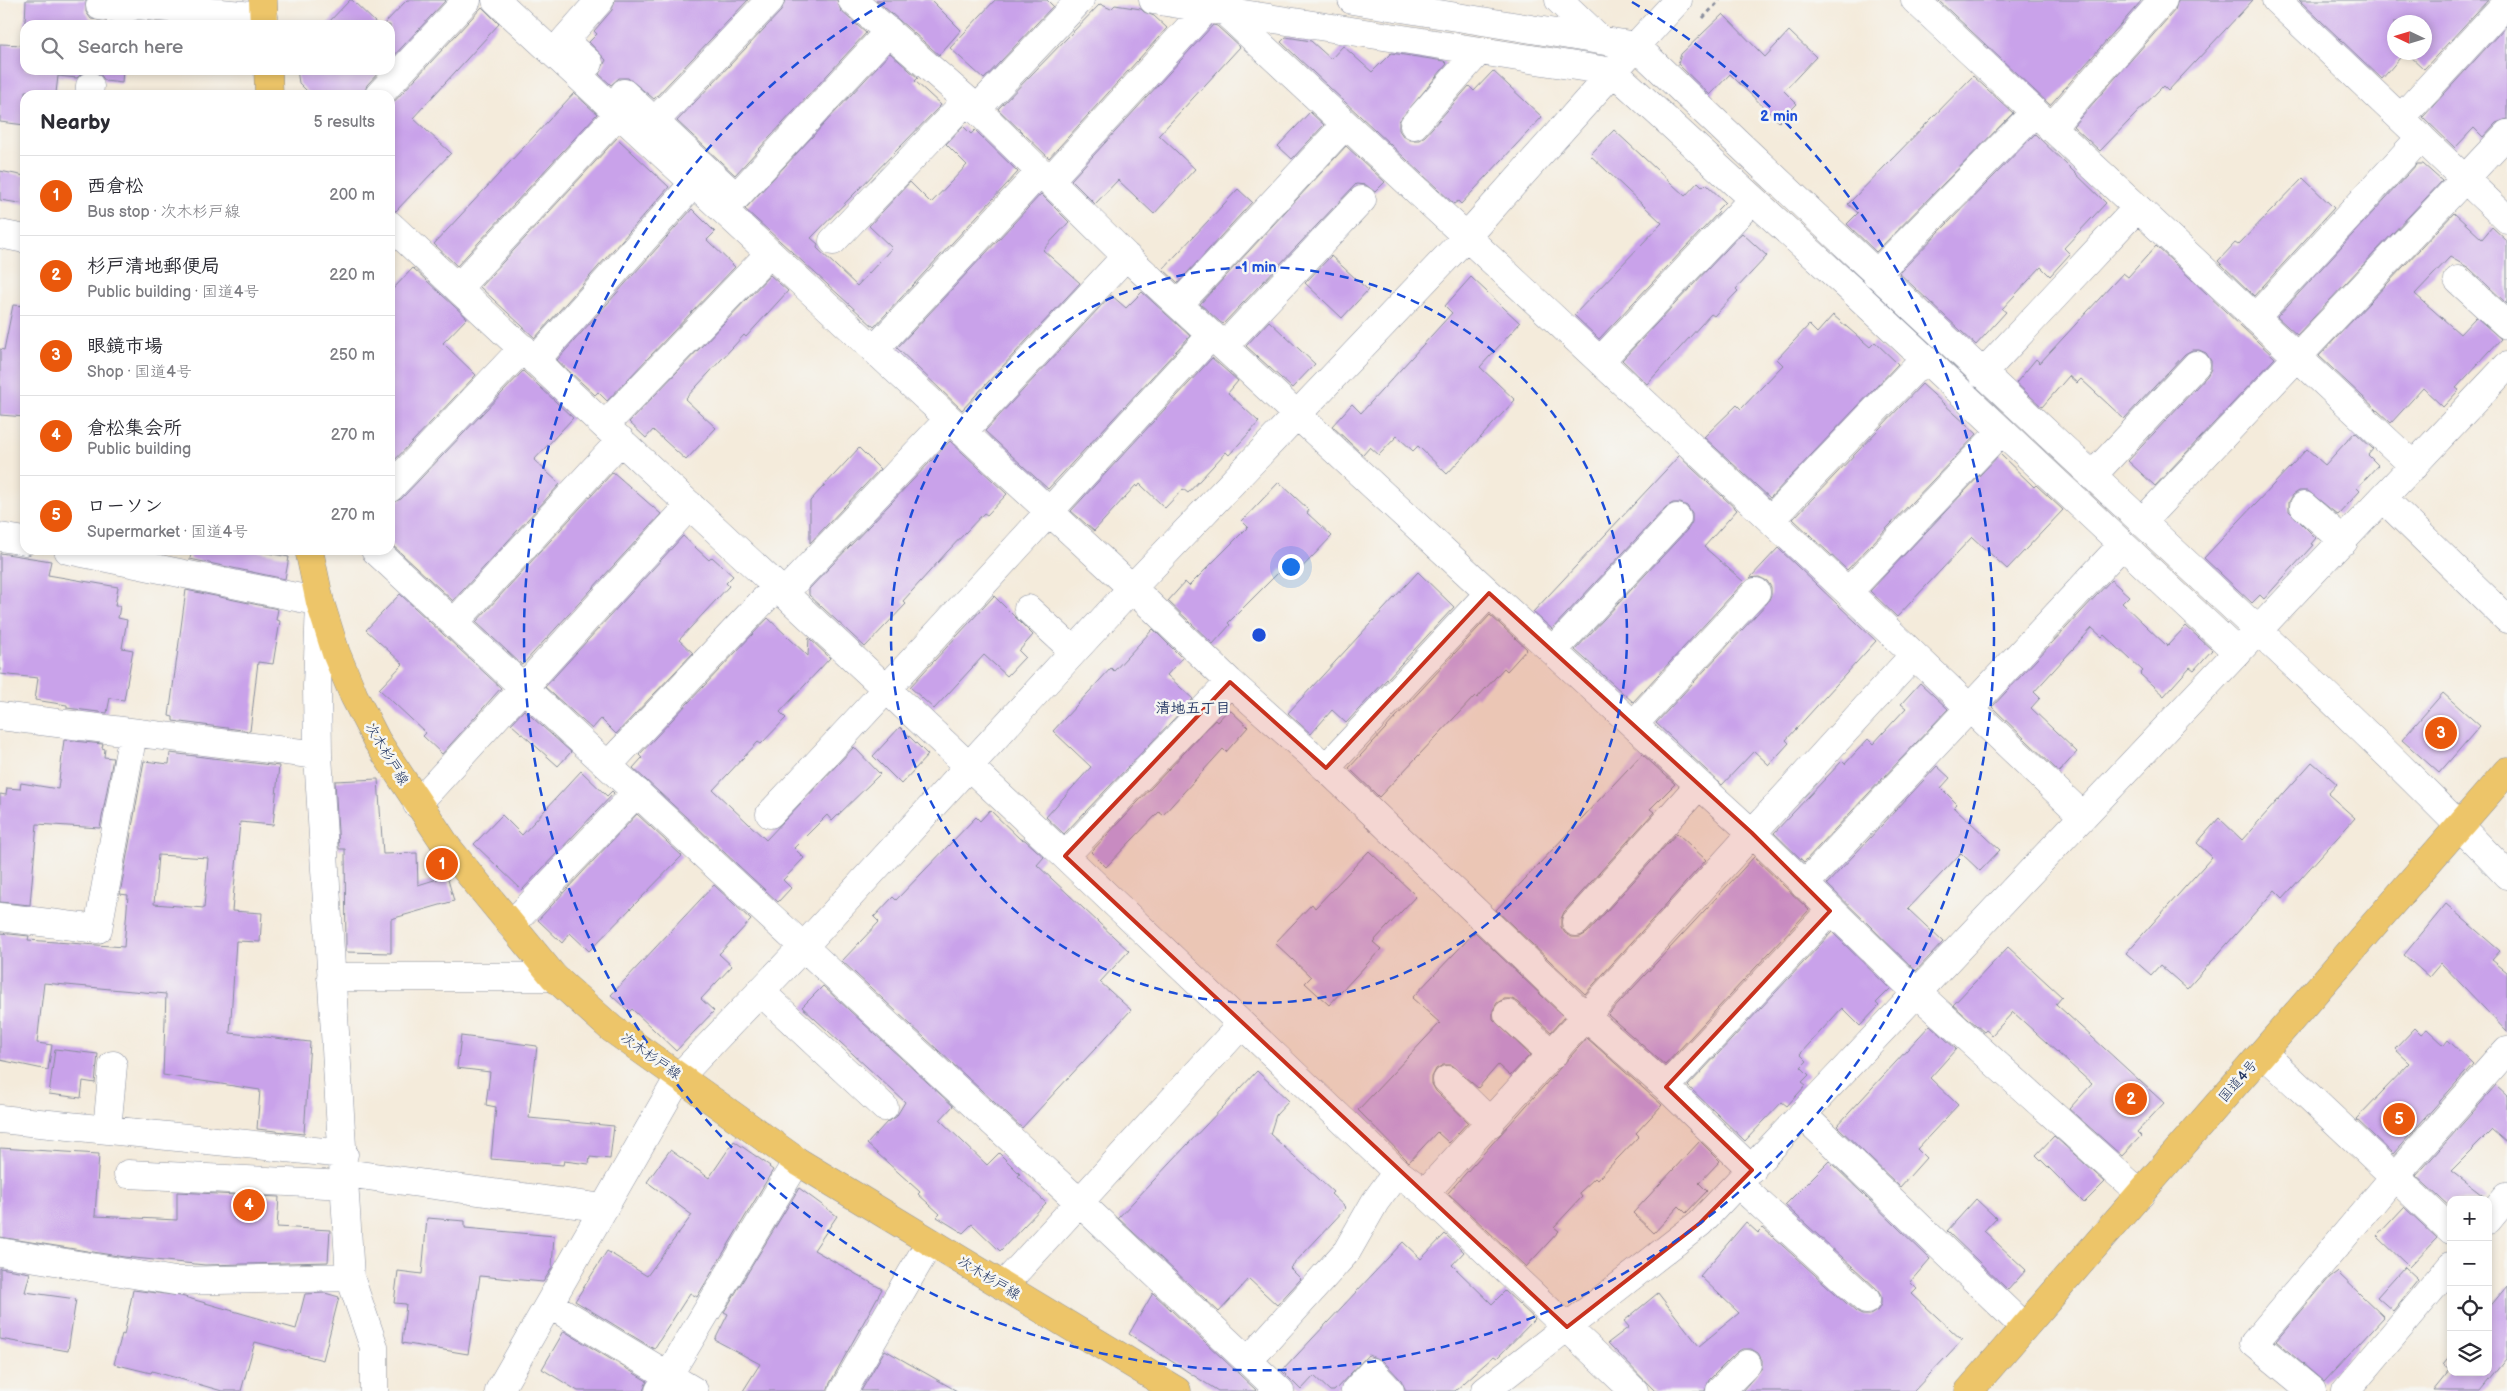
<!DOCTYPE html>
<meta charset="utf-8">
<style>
body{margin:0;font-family:"Balsamiq Sans","Klee One",sans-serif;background:#f7f7f7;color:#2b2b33}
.controls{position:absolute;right:15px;bottom:15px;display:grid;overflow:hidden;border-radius:10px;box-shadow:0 2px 8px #0003}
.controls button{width:45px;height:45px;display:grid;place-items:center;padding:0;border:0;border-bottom:1px solid #e1e1e2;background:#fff;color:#2b2b33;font:25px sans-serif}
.compass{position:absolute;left:2387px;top:15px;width:45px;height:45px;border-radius:50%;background:#fff;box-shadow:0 2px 8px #0003;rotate:274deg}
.you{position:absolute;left:1290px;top:566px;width:18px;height:18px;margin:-12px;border:4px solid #fff;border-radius:50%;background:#1a73e8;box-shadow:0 0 0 8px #1a73e833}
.badge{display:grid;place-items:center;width:32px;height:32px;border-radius:50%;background:#ea580c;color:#fff;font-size:16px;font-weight:700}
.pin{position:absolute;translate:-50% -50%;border:2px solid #fff;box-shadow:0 1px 5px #0006}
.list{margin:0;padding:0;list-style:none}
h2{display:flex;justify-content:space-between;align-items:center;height:65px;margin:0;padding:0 20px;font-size:21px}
h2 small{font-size:16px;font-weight:400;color:#7c7c81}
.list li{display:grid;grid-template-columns:32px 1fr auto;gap:15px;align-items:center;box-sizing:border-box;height:80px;padding:0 20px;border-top:1px solid #e1e1e2}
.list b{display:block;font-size:19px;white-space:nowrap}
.list p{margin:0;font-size:16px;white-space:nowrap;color:#7c7c81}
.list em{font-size:16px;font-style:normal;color:#7c7c81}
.icon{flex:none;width:28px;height:28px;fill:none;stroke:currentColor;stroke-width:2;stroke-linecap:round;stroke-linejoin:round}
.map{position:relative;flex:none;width:2507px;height:1391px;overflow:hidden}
.search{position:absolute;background:#fff;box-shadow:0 2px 8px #0003;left:20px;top:20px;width:375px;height:55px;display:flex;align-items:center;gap:12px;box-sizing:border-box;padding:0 18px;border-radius:15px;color:#7c7c81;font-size:19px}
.panel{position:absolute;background:#fff;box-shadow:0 2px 8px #0003;left:20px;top:90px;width:375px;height:465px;border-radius:15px}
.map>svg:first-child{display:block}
.building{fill:#c9a2ea;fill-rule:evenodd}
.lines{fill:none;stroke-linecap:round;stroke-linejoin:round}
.minor-casing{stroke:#888d9c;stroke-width:29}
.major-casing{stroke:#888d9c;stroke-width:29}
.highway-casing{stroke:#888d9c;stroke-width:29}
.path{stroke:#888d9c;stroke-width:3;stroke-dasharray:4 4;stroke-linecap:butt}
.minor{stroke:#fff;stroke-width:28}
.major{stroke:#edc569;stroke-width:28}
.highway{stroke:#edc569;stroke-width:28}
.marked{fill:#c8321e;fill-opacity:0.2;stroke:#c8321e;stroke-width:4;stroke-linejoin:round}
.ring{fill:none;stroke:#1d4ed8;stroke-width:2.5;stroke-dasharray:9 6}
.labels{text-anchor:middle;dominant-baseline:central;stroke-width:5;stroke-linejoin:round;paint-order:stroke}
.street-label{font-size:14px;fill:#1b2f5e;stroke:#f6f6f2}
.neighbourhood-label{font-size:15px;font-weight:bold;fill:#1b2f5e;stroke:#f6f6f2}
.centre{fill:#1d4ed8;stroke:#f6f6f2;stroke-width:2.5}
.ring-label{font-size:15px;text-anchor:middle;font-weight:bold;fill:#1d4ed8;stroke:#f6f6f2;stroke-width:5;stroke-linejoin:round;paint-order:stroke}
</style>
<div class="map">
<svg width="2507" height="1391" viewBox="0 0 2507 1391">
<rect width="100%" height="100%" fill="#f6f6f2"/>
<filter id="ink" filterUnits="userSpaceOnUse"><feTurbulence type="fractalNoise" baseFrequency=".02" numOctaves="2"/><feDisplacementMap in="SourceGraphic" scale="10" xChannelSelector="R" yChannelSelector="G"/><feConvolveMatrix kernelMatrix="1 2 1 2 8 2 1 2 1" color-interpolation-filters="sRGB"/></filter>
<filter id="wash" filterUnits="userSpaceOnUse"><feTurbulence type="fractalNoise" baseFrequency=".0096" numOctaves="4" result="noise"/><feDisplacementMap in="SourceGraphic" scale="20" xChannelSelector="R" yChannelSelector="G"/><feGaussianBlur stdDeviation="1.12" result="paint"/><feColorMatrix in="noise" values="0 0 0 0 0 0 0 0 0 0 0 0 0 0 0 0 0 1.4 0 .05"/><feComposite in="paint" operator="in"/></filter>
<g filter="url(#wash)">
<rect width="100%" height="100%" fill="#f4ebdb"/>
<g id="blocks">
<path class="building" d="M26,0H86V12L91,19L128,24L25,25V70H123L122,83L105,81L100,74L91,70L83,72L77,78L58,76L56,93L25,91V125L0,122V44L24,45Z
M350,0H352L378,25H326Z
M407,0H446L390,60V25H383Z
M615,0H748L654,99L628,78H619L611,85L599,74L606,60L589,42L597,34L594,31L612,10Z
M785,0H837L841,11L866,33L735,175L677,121L781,11Z
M876,0H931L961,30L939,55Z
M995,0H1047L1053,6L984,79L950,48Z
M1938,0H2142L2050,105Z
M2178,0H2253L2168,91L2163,86L2100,151L2073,126L2175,10Z
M2299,0H2488L2424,69L2406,52H2424V22H2394V52H2405L2382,79Z
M1100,4L1111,9L1115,5L1141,9L1144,12L1154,16L1167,28L1049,158L998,109Z
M482,7L499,24L413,118L451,153L396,211L390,210V106Z
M1723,14L1765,57L1789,31L1816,57L1784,91L1797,104L1779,122L1730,74L1710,95L1678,64L1681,54Z
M1213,25L1217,26L1240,47L1159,135L1195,169L1154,214L1118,180L1095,204L1071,180Z
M2507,25V119L2496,123L2483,137L2474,128L2455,148L2423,117Z
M1286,37L1311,41L1331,59L1343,46L1372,72L1391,53L1444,61L1447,64L1399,121V130L1403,136L1410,140H1419L1425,136L1469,86L1474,91L1493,71L1542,117L1461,204L1458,201L1454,204L1281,42Z
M890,53L918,78L915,81L941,105L811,238L818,244L817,248L857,286L892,248L869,226L910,182L931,203L967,165L946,144L963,126L971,134L975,130L1018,172L874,327L745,209Z
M297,70H381L367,85L364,95H311L299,83Z
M1973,76L2013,113L1876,252L1847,224L1858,213L1848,204Z
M574,93L597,114L457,266L434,244Z
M1310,112L1324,125L1292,159L1278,146Z
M1614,130L1685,196L1698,182L1703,187L1706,184L1725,202L1717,210L1719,212L1599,339L1574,315L1662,223L1590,155Z
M2035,134L2106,203L2064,248L2070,254L2050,276L2041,267L2002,309L2006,312L1976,345L1899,273Z
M617,138L669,187L535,338L480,287Z
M1346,146L1385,182L1375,192L1366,185L1356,184L1223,324L1220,322L1200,304Z
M2417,164H2423L2442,181L2297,335L2277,317Z
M0,171L25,176V204L0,200Z
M2303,178L2334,208L2254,296L2218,261L2235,243L2238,245Z
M1238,189L1252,202L1178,283L1163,269Z
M1041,194L1069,222L1043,250L1080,283L962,410L897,348Z
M692,209L715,232L707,240L735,267L607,401L598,392L595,395L557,360Z
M2454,213L2482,239L2492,227L2507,241V304L2469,268L2450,257L2415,294L2460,334L2476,317L2501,339L2456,388L2459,390L2443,407L2423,388L2391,423L2319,356Z
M1742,233L1767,256L1736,289L1738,291L1714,316L1711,314L1647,384L1622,360Z
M2156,246L2275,358L2155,486L2128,461L2207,376L2211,369V361L2206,353L2199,350H2192L2185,354L2124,419L2081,379L2077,383L2069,376L2042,407L2016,383L2036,359L2040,363L2123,273L2128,277Z
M1331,256L1368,290L1342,318L1305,283Z
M413,268L467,318L443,343L476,375L390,465V292Z
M770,275L788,291L746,337L744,335L685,399L716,428L686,460L653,430L646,438L629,422Z
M1471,277L1520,323L1480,367L1515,400L1447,474L1418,446L1413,451L1397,436L1379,455L1370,447L1363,455L1332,426L1352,404L1361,413L1452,313L1445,306Z
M1142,292L1190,336L1048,489L985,431L1111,295L1126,308Z
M13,305L25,306V417L0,415V349L4,350Z
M1833,315L1870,347L1875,342L1898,364L1770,498L1704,437L1737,405L1741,409L1783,365L1777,359L1809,325L1817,333Z
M1269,321L1315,364L1292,388L1246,346Z
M1212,358L1238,381L1228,393L1259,422L1229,455L1226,452L1188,493L1183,489L1165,508L1140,484L1138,487L1136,485L1094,531L1071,511Z
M523,371L573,418L534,460L560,484L453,601L390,543V503L401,499Z
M1922,384L1977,434L1847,570L1793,519Z
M2355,432L2373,449L2368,455L2378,465L2357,488L2360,491L2338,515L2308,491H2299L2293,495L2289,502V511L2316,538L2311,544L2313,545L2264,599L2260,595L2252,603L2204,558L2307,449L2325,465Z
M950,441L1007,494L987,515L984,513L947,552L903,601L906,604L865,647L809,595V589Z
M859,448L880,469L810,543V501Z
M2000,454L2034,487L2036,485L2063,510L2007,569L1972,537L1897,617L1870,591Z
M1679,456L1737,510L1704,547L1744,582L1633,702L1575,650L1688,529L1692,522V514L1687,506L1680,503H1673L1666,507L1552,629L1533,612Z
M613,472L661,514L522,665L476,622Z
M1279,482L1309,510L1307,513L1332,536L1293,577L1283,568L1228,623L1230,625L1213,644L1168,601L1185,582L1189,586L1248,527L1242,521Z
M683,536L709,560L712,557L733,576L726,583L729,586L679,640L693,653L616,734L601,719L592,729L545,687Z
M1778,548L1876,641L1786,740L1789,743L1769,765L1754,751L1722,785L1656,723L1768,602L1771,595V587L1767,581L1759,577L1750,578Z
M192,550H251L289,557L285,579L190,559Z
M0,553L51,561L48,575L118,587L115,606H120L118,618L127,620L122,648L133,650L124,700L110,698L107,713L67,708V705L35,700L38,678L0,674Z
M1418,572L1454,607L1346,723L1332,710L1311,734L1288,713Z
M2111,580L2129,596L2122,603L2167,646L2186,626L2212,650L2194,670L2190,667L2164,696L2140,674L2143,671L2104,635L2102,637L2092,628L2034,692L2040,698L2031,708L2077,752L2059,772L1992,707Z
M186,590L278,609L276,620L280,621L273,664L258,662L250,731L173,721V717L169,716Z
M400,594L501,688L442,754L423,736L426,733L379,689L403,664L366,630Z
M994,596L1033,635L1019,651L1025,657L1007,676L984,655L934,709L910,687Z
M1490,615L1527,649L1507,671L1504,668L1477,698L1475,696L1379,797L1349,768Z
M768,618L808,656L809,638L830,658L780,712L786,718L761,744L758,742L713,790L766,840L854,747L880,774L832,821L827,815L794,848L804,858L783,880L791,888L778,902L633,768L642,758L639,755Z
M1153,629L1182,658L1167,675L1193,699L1064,834L1046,817L1091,767L1053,731L1111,668L1114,671Z
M1920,683L1948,709L1804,862L1774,833L1842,761L1845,764L1868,739L1873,744L1906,708L1901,704Z
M2443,693L2480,726L2439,773L2402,740Z
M1229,709L1248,727L1226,752L1223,749L1163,815L1159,812L1106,867L1091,852L1215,720L1217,722Z
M524,710L571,752L558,766L511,724Z
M900,727L928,755L901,784L873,756Z
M64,740L103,744L102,748L105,749L104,757L113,758L100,828L37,824L30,905L0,902V794L6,795L7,788L20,789L21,783L58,789Z
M170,753L279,766L273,825L240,822L232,911L262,913L260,942L236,941L230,1033L310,1042L304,1134L257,1129L260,1090L163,1075L166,994L44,983L37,1043L52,1045L48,1070L0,1060V933L29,936L28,940L124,947L128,895L120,894L144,761L169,764ZM158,855L208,858L204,908L154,904Z
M1642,754L1675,784L1650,809L1654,812L1564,912L1561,919V927L1565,933L1572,937H1580L1587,933L1677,833L1706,860L1585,994L1496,910Z
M2312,762L2337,784L2328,794L2355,818L2283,898L2275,890L2187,989L2160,965L2151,975L2126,953L2212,857L2197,843L2219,818L2242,840Z
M1937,766L1950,778L1941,788L1957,804L1954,807L2000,850L1980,871L1961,853L1908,909L1943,942L1916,971L1827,884Z
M581,771L607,796L612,791L614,793L522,890L474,844L502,815L522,835Z
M378,779L383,854L417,853L418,885L447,876L454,901L391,919V953L346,952L345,849H339L335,781Z
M990,810L1020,839L1025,840L1044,857L1037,865L1129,951L1100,982L1131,1010L1022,1128L842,961L879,922L874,917L893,897L896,900L976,817L980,821Z
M637,814L682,856L589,951L570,933L562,943L538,920Z
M1369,851L1416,896L1373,942L1381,949L1329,1005L1305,983L1311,977L1275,943L1312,904L1315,908Z
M1754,857L1809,910L1665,1065L1608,1015Z
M714,885L751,920L719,954L732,966L701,999L714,1011L676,1051L632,1009L629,1012L611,995Z
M2446,904L2500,951L2492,960L2507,972V1032L2441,963L2429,977L2404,955Z
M1475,932L1564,1017L1551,1032L1518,1002L1512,999H1504L1497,1003L1493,1010V1019L1530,1055L1510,1076L1498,1065L1478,1088L1451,1065H1443L1436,1069L1432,1077V1084L1436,1091L1468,1122L1449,1143L1437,1132L1409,1162L1358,1110L1440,1023L1412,998Z
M1832,932L1890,989L1876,1003L1879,1006L1860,1026L1842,1008L1800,1054L1807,1061L1801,1067L1809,1075L1802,1082L1806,1085L1787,1106L1782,1102L1745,1141L1688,1086Z
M2008,947L2062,997L2056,1004L2164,1103L2137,1132L2141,1136L2122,1156L2069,1109L2092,1084L2013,1012L1992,1035L1986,1030L1984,1032L1953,1005Z
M823,986L953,1106L940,1120L987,1165L999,1153L1020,1174L1018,1176L1046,1203L1000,1251L972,1224L963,1233L937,1217L940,1214L918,1194L920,1192L867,1144L887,1122L896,1117L905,1102L802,1007Z
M1930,1025L1956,1049L1930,1078L1958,1105L1917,1149L1926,1158L1900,1187L1837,1126Z
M2415,1028L2421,1034L2427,1029L2444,1045L2448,1040L2473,1064L2393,1154L2356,1119L2410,1063L2395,1049Z
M461,1036L537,1046L529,1118L614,1126L610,1159L590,1157L589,1164L564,1161L563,1165L491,1159L496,1107L486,1105L490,1072L457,1068Z
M1587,1038L1662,1105L1636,1133L1639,1136L1597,1180L1595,1178L1579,1193L1582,1197L1554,1227L1559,1231L1526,1267L1448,1193Z
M55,1049L98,1054L95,1083L83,1081L81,1098L49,1094Z
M1257,1071L1289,1101L1276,1115L1270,1134L1333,1192L1331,1194L1346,1208L1290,1268L1301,1279L1277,1305L1249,1279L1219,1312L1118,1218Z
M2496,1086L2507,1096V1143L2492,1130L2451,1171L2486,1198L2484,1200H2451V1208L2416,1176Z
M2054,1136L2105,1182L2084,1203L2036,1155Z
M734,1141L770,1166L769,1167L773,1170L697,1297L690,1293L654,1349L575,1301L607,1251L647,1276L692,1215L647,1182L670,1150L709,1178Z
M1700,1141L1720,1161L1699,1183L1707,1191L1686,1213L1679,1206L1654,1233L1633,1213Z
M0,1148L99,1154L95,1216L177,1220V1192L279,1197L277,1227L330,1230L328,1262L205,1265L124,1257L0,1237Z
M1829,1161L1930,1259L1910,1282L1917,1289L1912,1294L1962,1340L1914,1391H1742L1762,1368V1360L1758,1353L1751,1349H1742L1736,1353L1709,1380L1705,1391H1655L1608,1343L1629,1327L1624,1321L1658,1293L1699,1346L1739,1313L1700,1276L1746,1222L1758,1233L1763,1228L1856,1312L1862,1315H1870L1878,1310L1881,1304V1296L1876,1288L1785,1205Z
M799,1188L837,1216L814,1250L882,1289L830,1383L827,1391H743L760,1364L715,1340L728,1314L724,1312Z
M1976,1199L1996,1218L1984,1231L2026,1270L2008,1290L1947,1231Z
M2404,1207L2437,1238L2409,1267L2377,1236Z
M427,1218L465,1221V1228L554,1236L552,1268L543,1282L480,1276L468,1354L402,1343L406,1304L394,1303L398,1271L422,1274Z
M1445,1234L1464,1252L1452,1265L1492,1304L1505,1291L1535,1319L1497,1358L1494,1356L1455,1391H1406L1401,1380L1383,1361L1368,1355L1334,1391H1330L1314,1376L1301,1390L1282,1371L1403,1242L1421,1259Z
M2404,1267L2418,1280L2393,1311L2377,1297Z
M0,1268L30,1273L25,1292L76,1299L68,1351L0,1339Z
M2337,1272L2384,1317L2324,1382L2276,1341L2330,1277Z
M2507,1286V1359L2481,1391H2433L2450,1370L2443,1364L2451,1354V1372H2488V1309Z
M133,1290L181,1296L296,1329L305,1294L325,1293L339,1297L323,1360L255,1342L241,1391H222L152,1371L151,1373L114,1364L122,1334L124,1335Z
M1153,1293L1257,1391H1218L1129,1334Z
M564,1331L647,1381L643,1391H578L542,1369Z
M885,1350L957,1391H861Z"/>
</g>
</g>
<g filter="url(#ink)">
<use href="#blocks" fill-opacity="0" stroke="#888d9c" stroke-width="1"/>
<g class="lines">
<defs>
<path id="minor" d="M496,0L1132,588L1230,682L1326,768L1587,1018L1666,1087L1752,1170
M852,0L967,100L1126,256L1489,593L1752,833L1916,992L2141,1194
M1153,0L1614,72L1855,293L2238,653
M1352,0L1636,46L1678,0
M1559,0L1600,39
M1915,0L2414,466
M2276,0L2507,219
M100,6L125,9L136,5L264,17
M1223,10L1848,592L2083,816
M589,63L564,41L600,0
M624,93L736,197L889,31
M89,95L90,86
M379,95L467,0
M976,110L1080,0
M2401,118L2507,2
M655,121L770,0
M1414,125L1479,51
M2051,128L2163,0
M1049,181L1208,7
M390,225L1065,856L1397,1172L1425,1193L1634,1391
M0,234L25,239
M833,241L967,100
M1876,274L2034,113
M2458,280L2507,325
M458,288L619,113
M1179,304L1345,125
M2255,318L2421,137
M1224,346L1362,200
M874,350L1040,172
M1601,360L1752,200
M535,361L694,183
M1982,374L2137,208
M605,425L770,253
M963,432L1126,256
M2092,476L2196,365
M390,488L523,348
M2384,499L2507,619
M2304,506L2344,541
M1771,519L1924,359
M2142,522L2507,134
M0,537L25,541
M68,550L320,602L317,686L318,755L350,1277L374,1347V1391
M375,550L1080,1203L1280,1391
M1848,592L2001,431
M784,593L949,419
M1028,609L1074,651
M454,623L621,440
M1553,651L1677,518
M0,716L318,755
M1634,724L1756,592
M608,765L777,586
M1326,768L1489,593
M417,804L690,505
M770,814C919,656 1064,494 1212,335
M1065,856L1230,682
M1804,885L2122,545
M0,917L98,929L133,733
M1576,922L1699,785
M511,925L637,792
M331,977H554
M760,991L884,1107
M1508,1014L1553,1055
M2263,1053L2451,1230
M1447,1080L1491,1123
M1666,1087L1830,911
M1802,1114L2024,1327
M0,1119L344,1154
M107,1130L113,1065
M345,1173L604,1208
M128,1174L345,1185
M1738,1184L1866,1300
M1425,1193L1914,655
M2488,1220L2507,1197
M0,1252L175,1281L350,1277
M1003,1286L1241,1025
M549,1304L694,1391
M1249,1360L1347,1251L1375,1202L1397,1172
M499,1391L679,1077L804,946L1132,588L1466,237L1636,46C1802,205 1970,361 2138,518C2263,635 2389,751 2507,875
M659,1391L797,1161
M843,1391L930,1242
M1355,1391L1372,1372L1390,1391
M1485,1391L1700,1223L2507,366
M1720,1391L1747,1364
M2312,1391L2254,1343L2394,1177L2507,1050
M2346,1391L2451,1266"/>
<path id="major" d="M263,0L264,25
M268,70L269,95
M309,550L320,602L336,653L354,696L377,741L448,848L554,977L612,1029L797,1161L1177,1391"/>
<path id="highway" d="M1969,1391L2507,771"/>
</defs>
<use href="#minor" class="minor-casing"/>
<use href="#major" class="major-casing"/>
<use href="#highway" class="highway-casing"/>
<path class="path" d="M1703,18L1720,0"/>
<use href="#minor" class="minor"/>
<use href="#major" class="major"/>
<use href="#highway" class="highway"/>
</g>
</g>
<path class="marked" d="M1489,593L1752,833L1830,911L1666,1087L1752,1170L1700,1223L1567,1327L1065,856L1230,682L1326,768Z"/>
<g class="ring">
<circle cx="1259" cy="635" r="368"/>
<path d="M1632 2A735 735 0 1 1 886 2"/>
</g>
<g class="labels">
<g class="street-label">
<text transform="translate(387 754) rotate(59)">次木杉戸線</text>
<text transform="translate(651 1056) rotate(35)">次木杉戸線</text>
<text transform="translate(2238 1081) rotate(-49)">国道4号</text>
<text transform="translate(989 1278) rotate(31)">次木杉戸線</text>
</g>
<g class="neighbourhood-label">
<text x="1193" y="708">清地五丁目</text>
</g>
</g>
<circle cx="1259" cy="635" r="8" class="centre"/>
<g class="ring-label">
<text x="1779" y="121">2 min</text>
<text x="1259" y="272">1 min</text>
</g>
</svg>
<div class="controls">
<button>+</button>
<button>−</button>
<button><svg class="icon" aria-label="locate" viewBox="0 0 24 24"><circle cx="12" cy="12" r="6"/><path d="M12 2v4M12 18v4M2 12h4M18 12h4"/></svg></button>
<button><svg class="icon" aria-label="layers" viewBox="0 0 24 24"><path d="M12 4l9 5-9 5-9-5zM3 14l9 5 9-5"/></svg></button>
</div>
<svg class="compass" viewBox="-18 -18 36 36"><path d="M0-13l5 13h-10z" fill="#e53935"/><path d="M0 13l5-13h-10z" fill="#7c7c81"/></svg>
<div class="you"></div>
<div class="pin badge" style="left:442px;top:864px">1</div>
<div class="pin badge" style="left:2131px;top:1099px">2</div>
<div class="pin badge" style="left:2441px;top:733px">3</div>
<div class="pin badge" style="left:249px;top:1205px">4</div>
<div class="pin badge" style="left:2399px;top:1119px">5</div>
<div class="search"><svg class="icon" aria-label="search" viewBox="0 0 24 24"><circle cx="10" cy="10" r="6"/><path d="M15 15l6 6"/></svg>Search here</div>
<section class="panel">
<h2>Nearby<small>5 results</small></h2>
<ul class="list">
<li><span class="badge">1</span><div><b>西倉松</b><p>Bus stop · 次木杉戸線</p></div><em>200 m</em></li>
<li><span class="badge">2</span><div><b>杉戸清地郵便局</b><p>Public building · 国道4号</p></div><em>220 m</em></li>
<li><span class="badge">3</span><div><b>眼鏡市場</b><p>Shop · 国道4号</p></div><em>250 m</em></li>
<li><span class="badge">4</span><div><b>倉松集会所</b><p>Public building</p></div><em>270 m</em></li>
<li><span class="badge">5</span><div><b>ローソン</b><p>Supermarket · 国道4号</p></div><em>270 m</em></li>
</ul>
</section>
</div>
